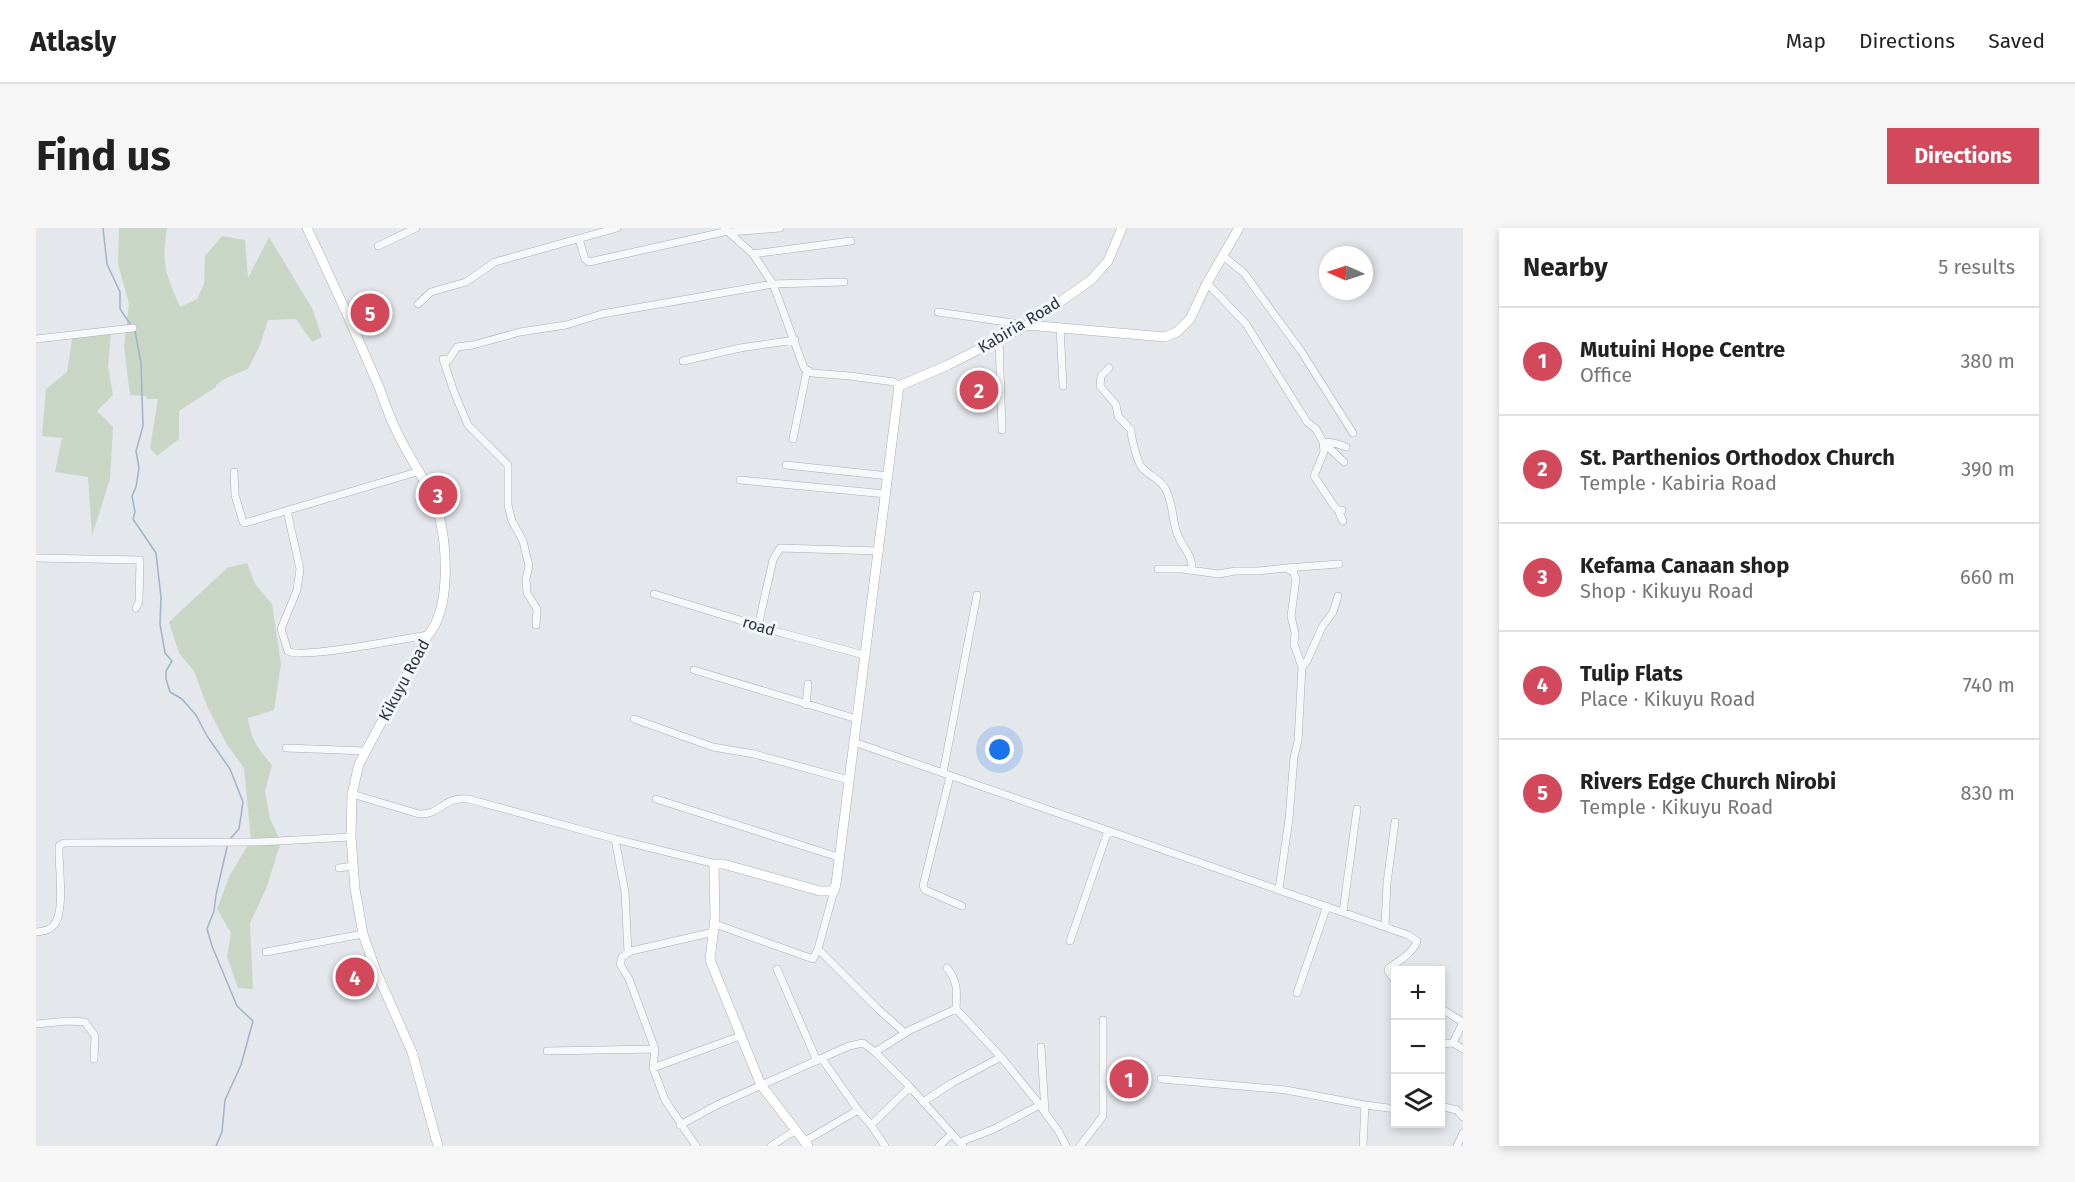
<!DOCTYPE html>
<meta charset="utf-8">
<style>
body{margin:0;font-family:"Fira Sans",sans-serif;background:#f6f6f6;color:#222}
.controls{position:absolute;right:18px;bottom:18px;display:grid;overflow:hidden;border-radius:0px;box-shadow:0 3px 9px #0003}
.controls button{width:54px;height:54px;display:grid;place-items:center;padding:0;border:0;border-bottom:2px solid #e0e0e0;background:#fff;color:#222;font:30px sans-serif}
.compass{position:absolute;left:1283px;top:18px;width:54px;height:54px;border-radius:50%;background:#fff;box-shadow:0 3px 9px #0003;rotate:273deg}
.you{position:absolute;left:964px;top:522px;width:21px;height:21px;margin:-15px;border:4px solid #fff;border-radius:50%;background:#1a73e8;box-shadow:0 0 0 9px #1a73e833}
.badge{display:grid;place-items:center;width:39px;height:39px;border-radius:50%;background:#d1495b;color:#fff;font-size:20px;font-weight:700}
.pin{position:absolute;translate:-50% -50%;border:3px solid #fff;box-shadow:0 2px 6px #0006}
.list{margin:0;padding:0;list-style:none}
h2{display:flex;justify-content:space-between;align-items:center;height:78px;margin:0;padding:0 24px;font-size:26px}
h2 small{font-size:20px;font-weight:400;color:#767676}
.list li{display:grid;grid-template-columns:39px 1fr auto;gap:18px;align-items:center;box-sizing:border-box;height:108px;padding:0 24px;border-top:2px solid #e0e0e0}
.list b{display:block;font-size:22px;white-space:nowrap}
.list p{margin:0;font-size:20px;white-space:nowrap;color:#767676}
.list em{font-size:20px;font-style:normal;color:#767676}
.icon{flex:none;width:33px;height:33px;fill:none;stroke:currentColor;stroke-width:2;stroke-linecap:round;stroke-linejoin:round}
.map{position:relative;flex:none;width:1427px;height:918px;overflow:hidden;border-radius:0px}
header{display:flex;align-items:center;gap:36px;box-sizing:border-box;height:84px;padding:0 30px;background:#fff;border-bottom:2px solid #e0e0e0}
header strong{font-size:28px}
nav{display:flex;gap:33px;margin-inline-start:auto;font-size:21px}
.intro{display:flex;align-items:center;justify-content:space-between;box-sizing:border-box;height:144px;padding:0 36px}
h1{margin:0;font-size:42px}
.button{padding:15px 27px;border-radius:0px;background:#d1495b;color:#fff;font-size:21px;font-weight:700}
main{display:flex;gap:36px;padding:0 36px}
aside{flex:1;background:#fff;border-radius:0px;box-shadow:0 3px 9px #0003}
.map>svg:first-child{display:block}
.green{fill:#c9d6c5}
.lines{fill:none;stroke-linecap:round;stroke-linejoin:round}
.stream{stroke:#9fb4cc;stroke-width:1.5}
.street-casing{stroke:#a9aeb7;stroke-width:8}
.secondary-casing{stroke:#a9aeb7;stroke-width:10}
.street{stroke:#f7f8fa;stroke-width:7}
.secondary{stroke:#fff;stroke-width:9}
.labels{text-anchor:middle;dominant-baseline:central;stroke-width:6;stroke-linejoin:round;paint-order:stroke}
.street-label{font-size:16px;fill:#2b3445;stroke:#f4f6f9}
</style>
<header>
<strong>Atlasly</strong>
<nav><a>Map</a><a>Directions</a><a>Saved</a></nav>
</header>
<div class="intro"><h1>Find us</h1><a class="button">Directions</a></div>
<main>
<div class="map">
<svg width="1427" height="918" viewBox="0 0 1427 918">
<rect width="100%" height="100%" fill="#e4e7ec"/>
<path class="green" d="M83,0H131C125,38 130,45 144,79L161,71L168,56L169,28L186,8L209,12L212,50L233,9L276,80L286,109L276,114L260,91L232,92L224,117L212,141L190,150L180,157V159L143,183V211L121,228L114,220L122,171H111L110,168L94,167L88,119L93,75L82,36Z
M75,104L72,138L77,167L61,183L77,199L74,251L56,308L52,249L19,244L26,210L6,208L10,161L31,144L37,105Z
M211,335L219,356L236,376L245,436L238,482L212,490C215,512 222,521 236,537L229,563L234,591L245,614L230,661L214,695L217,761L202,760L191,729L195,705L181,681L194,647L215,612L208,540L190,515L171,478L158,443L143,425L133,394L191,340Z"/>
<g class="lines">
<path class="stream" d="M67,0L71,36L84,64V81L95,97
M99,103L105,135L107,198L100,223L103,240L100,259L96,268L99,284L97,291L120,325L125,369L124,396L129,425L136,433L130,443V451L134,464L146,471L160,487L171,508L194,541L207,574L203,601L194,611
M180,918L186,904L189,872L205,837L217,793L201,778L176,718L171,701L178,683L180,667L191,619"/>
<defs>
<path id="street" d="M688,0L717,26L737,56L768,140L776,145L814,148L858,154L863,158
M694,4L744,0
M543,11L549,31L553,34L692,3
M342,18L380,0
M717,26L815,13
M1187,28L1208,45L1265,123L1317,205
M1171,55L1210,96L1271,194L1280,201L1287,214C1295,214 1303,216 1310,219
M382,76L395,64L430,54L459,34L581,0
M902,84L991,97
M1024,99L1027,158
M0,111L97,100
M963,111L966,202
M647,133L704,120L759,112
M1073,140L1065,148L1064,158L1080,177L1082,188L1095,202C1095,209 1101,232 1105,238C1111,247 1123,250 1129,260C1137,274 1136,291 1141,305C1146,320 1157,326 1156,343
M757,211L771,142
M1287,214L1288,224L1278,248L1298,278L1302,282H1306
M1287,214L1308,234
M750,237L853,248
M198,244L199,267L207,294L209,295L384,243
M704,252L850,266
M1302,282L1307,293
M251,283L264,341L261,362L245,401L252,423C266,432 370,410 392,407
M0,330L104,332L103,374L100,380
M1250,340L1303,336
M1122,341H1146L1183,346L1199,343H1223L1250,340L1257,344L1260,351L1255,388L1259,405L1258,416L1266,439L1262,513L1258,529L1253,591L1243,661
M618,366L746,405L828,427
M500,397L501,381L491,365L490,351L493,338L487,313L476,293L472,277V237L432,197L418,164L407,131L412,133L421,119L437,117L484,104L530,97L566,86L737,56L808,54
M722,398L737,332L744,320L843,323
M1266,439L1271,433L1286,399L1297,384L1302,368
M658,442L821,491
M770,477L772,456
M598,491L677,519L718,526L813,552
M818,514L1372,707L1381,713C1377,725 1363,733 1353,740L1352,743L1360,754
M250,520L330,523
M907,545L941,367
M914,548L887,658L889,662L926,678
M316,566L383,586C406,587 405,569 432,571L579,611L680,636
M620,571L802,629
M579,611L589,664L592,725
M303,640L317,638
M1307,684L1321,581
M679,696L777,731L782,721L798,663
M1349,698L1351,655L1359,594
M0,704C7,703 13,703 18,697C29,684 23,642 23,624V618L28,615L224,614L315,609
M1034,713L1072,603
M782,721L842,781L869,805
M230,724L327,706
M911,740C922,753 921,764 920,781
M741,741L781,833
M1261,765L1291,678
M1404,780L1427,794
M1427,794L1417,815L1427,821
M0,796L32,793L49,794L59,808L58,831
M1404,816L1417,815
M1005,819L1009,884
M511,823L619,821
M839,824L874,802L920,781L965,829L1000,872L1023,904L1030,918
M786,831L822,882L835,897L849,918
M617,840L704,808
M1125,851L1250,862L1329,877L1360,881
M887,874L916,855L965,829
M1404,878L1421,882L1427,889
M644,897L681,877L813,818L827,815L839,824L874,859L927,918
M835,897L874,859
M769,913L822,882
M924,914L958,901L1002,878
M660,918L629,872L617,840L619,821L593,751L584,736L586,729L595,723L678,704
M735,918L760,902
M903,918L916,906
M1044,918L1067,888V792
M1327,918L1329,877
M1421,918L1427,905"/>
<path id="secondary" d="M271,0C296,52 320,105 343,159C348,173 353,188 360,202C373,231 394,256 403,287C411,319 415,381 392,407L323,536L316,566L315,609L319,661L327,706L340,743L376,824L402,918
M991,97L1129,109L1141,104L1154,91L1171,55L1203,0
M772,918L725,857L674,732L679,690L678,640L680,636H687L784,663H798L800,656L863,158L912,137L991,97L1055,52L1072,33L1086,0"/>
</defs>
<use href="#street" class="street-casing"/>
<use href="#secondary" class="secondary-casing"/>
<use href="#street" class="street"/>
<use href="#secondary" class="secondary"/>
</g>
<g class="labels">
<g class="street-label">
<text transform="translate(983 97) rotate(-31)">Kabiria Road</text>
<text transform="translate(723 398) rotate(17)">road</text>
<text transform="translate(368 452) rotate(-62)">Kikuyu Road</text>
</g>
</g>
</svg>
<div class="controls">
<button>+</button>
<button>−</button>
<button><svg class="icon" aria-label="layers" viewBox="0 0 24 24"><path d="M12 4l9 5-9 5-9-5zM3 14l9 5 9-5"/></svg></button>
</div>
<svg class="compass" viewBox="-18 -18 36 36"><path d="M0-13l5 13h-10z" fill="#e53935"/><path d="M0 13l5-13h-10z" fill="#767676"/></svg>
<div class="you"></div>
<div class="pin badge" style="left:1093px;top:851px">1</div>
<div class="pin badge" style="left:943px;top:162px">2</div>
<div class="pin badge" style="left:402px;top:267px">3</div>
<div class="pin badge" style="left:319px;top:749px">4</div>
<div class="pin badge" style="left:334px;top:85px">5</div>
</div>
<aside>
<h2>Nearby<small>5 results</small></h2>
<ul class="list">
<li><span class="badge">1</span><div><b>Mutuini Hope Centre</b><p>Office</p></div><em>380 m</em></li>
<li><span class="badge">2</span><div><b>St. Parthenios Orthodox Church</b><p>Temple · Kabiria Road</p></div><em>390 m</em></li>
<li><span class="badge">3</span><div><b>Kefama Canaan shop</b><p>Shop · Kikuyu Road</p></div><em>660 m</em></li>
<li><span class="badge">4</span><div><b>Tulip Flats</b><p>Place · Kikuyu Road</p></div><em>740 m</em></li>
<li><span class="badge">5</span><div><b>Rivers Edge Church Nirobi</b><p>Temple · Kikuyu Road</p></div><em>830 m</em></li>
</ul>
</aside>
</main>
